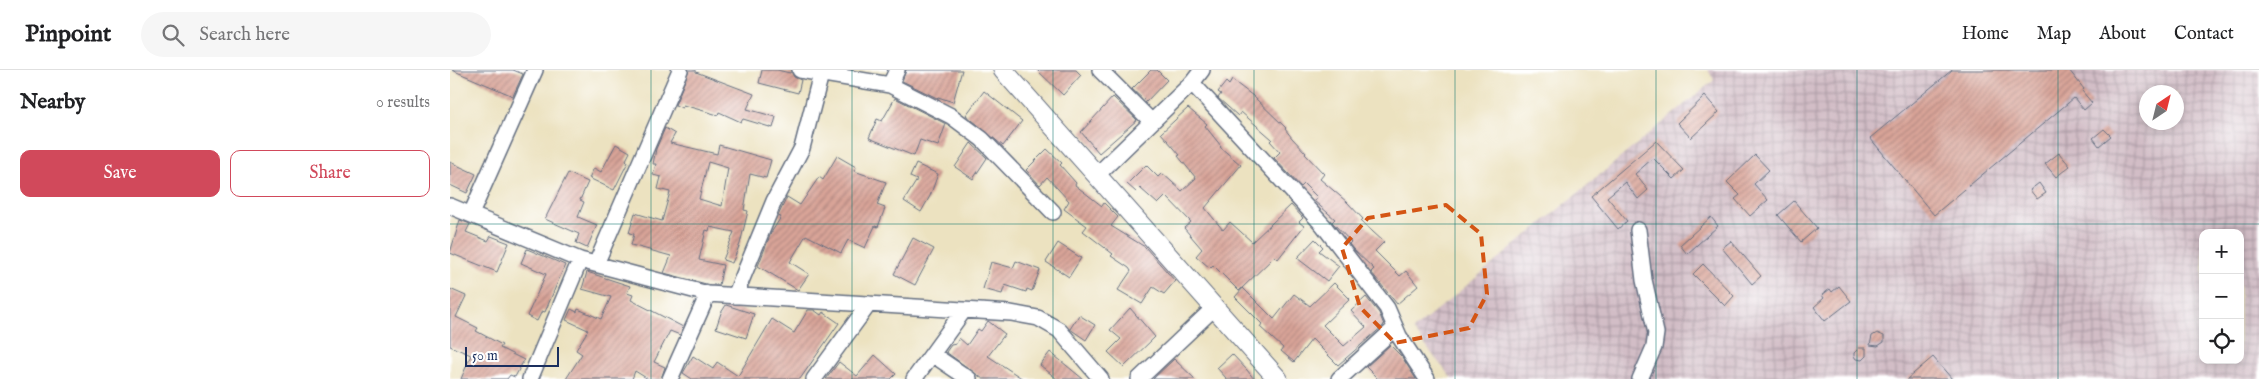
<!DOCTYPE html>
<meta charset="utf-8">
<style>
body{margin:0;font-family:"IM FELL English",serif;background:#f6f6f6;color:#202124}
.controls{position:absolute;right:15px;bottom:15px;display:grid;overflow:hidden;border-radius:10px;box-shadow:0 2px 12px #0003}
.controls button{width:45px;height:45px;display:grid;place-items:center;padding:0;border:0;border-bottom:1px solid #e0e0e0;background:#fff;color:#202124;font:25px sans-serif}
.compass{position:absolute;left:1689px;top:15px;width:45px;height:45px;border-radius:50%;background:#fff;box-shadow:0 2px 12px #0003;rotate:35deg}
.scale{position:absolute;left:15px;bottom:12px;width:94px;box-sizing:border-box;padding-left:5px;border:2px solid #1b2f5e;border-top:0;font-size:14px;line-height:18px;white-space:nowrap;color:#1b2f5e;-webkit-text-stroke:4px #fff;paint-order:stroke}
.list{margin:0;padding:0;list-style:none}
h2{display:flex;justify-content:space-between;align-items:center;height:65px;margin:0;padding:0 20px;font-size:21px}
h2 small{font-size:16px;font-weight:400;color:#757577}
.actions{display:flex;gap:10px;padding:15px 20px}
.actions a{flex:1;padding:11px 0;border:1px solid #d1495b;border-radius:10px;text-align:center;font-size:18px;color:#d1495b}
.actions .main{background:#d1495b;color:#fff}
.icon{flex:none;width:28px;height:28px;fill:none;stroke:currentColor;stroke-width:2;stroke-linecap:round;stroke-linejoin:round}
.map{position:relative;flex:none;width:1809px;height:309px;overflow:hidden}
header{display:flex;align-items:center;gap:30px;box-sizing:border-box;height:70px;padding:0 25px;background:#fff;border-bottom:1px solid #e0e0e0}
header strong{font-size:24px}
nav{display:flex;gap:28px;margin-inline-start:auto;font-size:18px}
.search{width:350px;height:45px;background:#f6f6f6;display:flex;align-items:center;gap:12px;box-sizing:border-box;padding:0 18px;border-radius:28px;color:#757577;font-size:19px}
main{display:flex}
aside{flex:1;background:#fff}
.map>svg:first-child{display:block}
.industrial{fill:url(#industrial-grid);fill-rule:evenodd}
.building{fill:url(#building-hatch);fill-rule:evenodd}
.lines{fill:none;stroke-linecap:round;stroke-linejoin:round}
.minor-casing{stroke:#646e80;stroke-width:18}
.tertiary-casing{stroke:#646e80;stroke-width:21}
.minor{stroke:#fff;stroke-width:15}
.tertiary{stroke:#fff;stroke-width:19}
.marked{fill:none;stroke:#d45514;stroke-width:4;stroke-dasharray:10 6;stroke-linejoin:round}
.grid{fill:none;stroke:#0f766e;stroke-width:1;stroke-opacity:0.55}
</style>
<header>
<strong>Pinpoint</strong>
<div class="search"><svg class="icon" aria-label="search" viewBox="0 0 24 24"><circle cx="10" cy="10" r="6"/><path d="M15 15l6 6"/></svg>Search here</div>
<nav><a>Home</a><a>Map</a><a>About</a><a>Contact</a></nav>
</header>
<main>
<aside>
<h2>Nearby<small>0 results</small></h2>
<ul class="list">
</ul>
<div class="actions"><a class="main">Save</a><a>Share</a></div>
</aside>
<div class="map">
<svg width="1809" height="309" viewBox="0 0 1809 309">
<defs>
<pattern id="industrial-grid" width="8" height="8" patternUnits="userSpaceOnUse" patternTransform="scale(1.25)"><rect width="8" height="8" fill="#d2bdc6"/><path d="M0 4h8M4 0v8" fill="none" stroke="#aa9aa4"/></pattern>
<pattern id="building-hatch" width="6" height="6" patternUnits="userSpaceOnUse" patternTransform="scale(1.25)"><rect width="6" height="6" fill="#d9a498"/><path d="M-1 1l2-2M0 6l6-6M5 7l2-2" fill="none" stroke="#af867f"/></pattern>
</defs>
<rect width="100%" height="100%" fill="#fff"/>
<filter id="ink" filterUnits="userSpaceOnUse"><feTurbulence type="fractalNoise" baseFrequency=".02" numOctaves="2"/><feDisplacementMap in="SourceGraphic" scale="10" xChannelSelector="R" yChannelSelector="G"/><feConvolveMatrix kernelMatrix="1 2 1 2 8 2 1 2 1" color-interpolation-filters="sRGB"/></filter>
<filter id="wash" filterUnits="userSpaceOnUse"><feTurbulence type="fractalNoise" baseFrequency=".0096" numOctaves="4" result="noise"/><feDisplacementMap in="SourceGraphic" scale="20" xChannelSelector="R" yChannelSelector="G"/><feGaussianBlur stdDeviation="1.12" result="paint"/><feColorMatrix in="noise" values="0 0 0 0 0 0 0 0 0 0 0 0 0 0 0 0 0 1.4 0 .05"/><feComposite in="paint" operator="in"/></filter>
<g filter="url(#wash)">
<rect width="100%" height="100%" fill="#ece2c0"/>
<path class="industrial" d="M1258,0H1809V309H1002L963,260L1264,10ZM1696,22H1726V52H1696ZM1753,163H1790V290H1753Z"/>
<g id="blocks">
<path class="building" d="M2,0H63L73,4L63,26Z
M239,0H246V2L304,24L297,39L326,47L323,58L293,49L291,52L269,42L268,45L233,35L232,38L225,35Z
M312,0H327L340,3L341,1L344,7L351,10L348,23L309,13Z
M456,0H512L503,32L488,27L487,28L452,11Z
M587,0H626L631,5L613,25Z
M701,0H707L717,10L696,32L682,19Z
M1502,0H1619L1634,19L1632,21L1642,33L1634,40L1624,28L1484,145L1420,68Z
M782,10L803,26L836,58L835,59L842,68L856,83L855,84L874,104L870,109L897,132L913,149L911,151L934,172L925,181L950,206L956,201L968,216L947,234L921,202L924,199L903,179L899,174L901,172L882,152L885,149L864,131L867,127L854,114L851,117L824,88L830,82L820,71L822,69L791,42L788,46L768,28L771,24L768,22L776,12L779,15Z
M534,21L572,51L553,76L516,45Z
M1255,26L1269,42L1241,68L1227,53Z
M663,27L687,50L649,83L631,62Z
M445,28L496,54L488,76L470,70L464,86L419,68L427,49L432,51Z
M738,38L757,54L755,56L771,76L770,77L791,95L755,138L773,160L780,152L802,172L841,135L853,148L849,152L854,156L828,189L825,186L789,221L763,195L760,198L746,186L752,179L734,158L741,152L716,126L708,134L690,118L686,122L677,114L696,95L708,107L712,103L732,121L746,108L728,86L730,85L711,63Z
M215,58L225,64L220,73L267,84L269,75L321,90L316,108L300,104L294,140L298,141L290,174L282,193L273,190L284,162L260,157L259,161L256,160L249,190L273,195L269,215H260L214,203L221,186L181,175L184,164L179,163L185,143L212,151L220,122L208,119L211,107L203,105L206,94H203L206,79ZM258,92L278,98L272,136L249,129Z
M1654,59L1661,66L1649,76L1643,68Z
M1206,71L1234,100L1224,109L1203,88L1185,104L1198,120L1188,129L1175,112L1157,127L1177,151L1168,159L1141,126Z
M521,73L537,88L523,109L505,97Z
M166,74L180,82L176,90L178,92L164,120L139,108L144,98L151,102Z
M597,79L612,93L610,95L626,113L625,115L652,136L654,133L668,147L661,156L695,177L725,211L714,224L703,217L692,234L668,220L681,201L679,198L661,186L663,184L633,161L637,156L614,139L619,131L597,107L590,115L576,100Z
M1609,83L1620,96L1606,107L1595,94Z
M1305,85L1319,100L1304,114L1318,130L1300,146L1285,129L1290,125L1277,112Z
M387,86L406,97L404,101L436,112L427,135L435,138L428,157L425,156L415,178L398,170L391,183L356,165L340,192L359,204L348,220L308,196L321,163L331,147L328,146L337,127L350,135L369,107L373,110Z
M0,92L26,104L17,123L0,115Z
M466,94L488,104L480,126L471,142L454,131L467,110L460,107Z
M118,103L138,112L130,130L134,132L128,147L147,155L137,178L126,173L129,164L95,149Z
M1589,113L1596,123L1587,129L1580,120Z
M1344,131L1367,158L1351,172L1328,145Z
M1261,147L1268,156L1237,184L1230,175Z
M10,150L20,154L16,162L38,171L41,166L59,173L47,202L0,183Z
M463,168L484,179L465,215L444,204Z
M865,169L873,177L869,181L889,196L877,211L847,188Z
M1281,171L1311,206L1302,214L1272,178Z
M608,173L631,188L619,207L596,192Z
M77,179L115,195L95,242L92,241L87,251L77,246L96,204L71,193Z
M566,191L590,200L582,221L577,219L576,222L555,215L552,224L533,219L541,192L563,198Z
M1253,194L1284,226L1275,236L1243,204Z
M137,202L180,216L177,223L183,225L181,230L233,257L230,265L220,261L204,292L215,297L211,309H198L185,301L182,309H116L132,284L126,280L138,260L116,250L121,239L127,242L128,239L151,249L161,227L132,219Z
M884,213L900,229L873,255L894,276L916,257L901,241L916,227L929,243L934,255L888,295L862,269L844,292L831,281L833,278L810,257L812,254L785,227L793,218L824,249L844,224L860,236Z
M1389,216L1401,231L1375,251L1364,237L1374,228L1372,225L1380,219L1382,222Z
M0,219L16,226L6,247L28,258L26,261L52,275L50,278L74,290L65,307L60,305L57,309H11L21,285L0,276Z
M276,235L304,244L296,268L266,258L271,243Z
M680,238L705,267L674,297L658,282L671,269L660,260Z
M358,240H364L371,245L373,242L389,253L350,309H242L233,303L243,286L263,299L267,292L288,306L322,249L344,263Z
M629,245L645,255L636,270L620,259Z
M538,251L555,264L538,286L573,309H533L496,282L501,275L506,274L509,268L517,275L528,259L531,261Z
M1427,263L1434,266V272L1428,276L1420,275L1422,266Z
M940,275L952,287L966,309H928L916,297Z
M1409,278H1416V286L1412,290L1406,289L1404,286V283Z
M600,282L633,309H607L590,295Z
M782,284L797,300L804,309H777L767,298Z
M425,285L446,304L441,309H376L389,292L407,306Z
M1483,287L1502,309H1457Z
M724,289L745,309H703Z"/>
</g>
</g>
<g filter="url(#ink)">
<use href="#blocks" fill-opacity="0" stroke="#646e80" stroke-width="1"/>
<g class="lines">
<defs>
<path id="minor" d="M350,0L440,15L501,46L532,69L603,142
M650,0L702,52
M742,13L873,155L937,238L949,266L977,309
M440,15L447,0
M647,105L742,13L752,0
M0,136L130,190L258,224L561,243L588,248L609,260L651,309
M21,144L85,0
M1188,160L1194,210L1206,263L1204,277L1190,309
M146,194L230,0
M285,226L324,131L352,78L371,4
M482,284L519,309
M80,309L130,190
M220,309L258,224
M364,309L419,234
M464,309L514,240
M689,309L765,237
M889,309L945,258"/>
<path id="tertiary" d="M553,0L828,309"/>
</defs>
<use href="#minor" class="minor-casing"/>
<use href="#tertiary" class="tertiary-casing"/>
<use href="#minor" class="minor"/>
<use href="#tertiary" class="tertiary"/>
</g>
</g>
<path class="marked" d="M996,135L1031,164L1037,224L1019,258L945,273L910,237L892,178L918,148Z"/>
<path class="grid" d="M201,0V309M402,0V309M603,0V309M804,0V309M1005,0V309M1206,0V309M1407,0V309M1608,0V309M0,154H1809"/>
</svg>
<div class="controls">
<button>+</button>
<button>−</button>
<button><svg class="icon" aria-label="locate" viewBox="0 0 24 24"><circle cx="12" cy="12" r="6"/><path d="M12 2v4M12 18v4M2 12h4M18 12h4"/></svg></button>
</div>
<svg class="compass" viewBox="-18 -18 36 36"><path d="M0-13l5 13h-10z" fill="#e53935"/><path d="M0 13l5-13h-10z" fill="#757577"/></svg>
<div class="scale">50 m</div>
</div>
</main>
